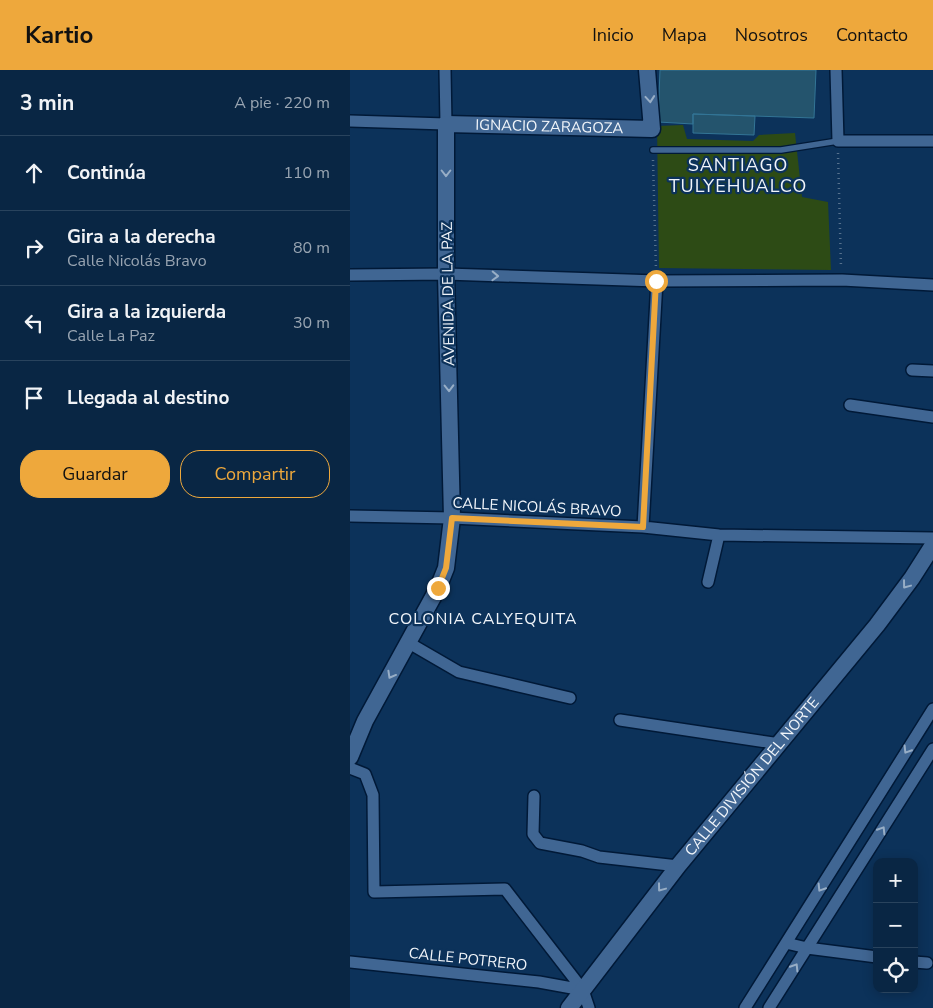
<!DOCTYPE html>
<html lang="es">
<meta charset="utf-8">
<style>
body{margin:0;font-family:"Nunito Sans",sans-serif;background:#17324f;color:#f1f3f6}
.controls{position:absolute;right:15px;bottom:15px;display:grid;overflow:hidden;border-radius:10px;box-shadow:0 2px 12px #0003}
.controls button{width:45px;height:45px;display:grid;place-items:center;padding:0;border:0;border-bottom:1px solid #29435d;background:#092644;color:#f1f3f6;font:25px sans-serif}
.stop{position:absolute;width:15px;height:15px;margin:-11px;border:4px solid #eea83c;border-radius:50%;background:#fff}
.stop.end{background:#eea83c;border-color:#fff;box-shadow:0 1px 5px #0008}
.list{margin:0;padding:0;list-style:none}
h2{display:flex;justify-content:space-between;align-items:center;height:65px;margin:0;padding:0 20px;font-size:21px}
h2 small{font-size:16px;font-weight:400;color:#99a5b2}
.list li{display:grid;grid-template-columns:32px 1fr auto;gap:15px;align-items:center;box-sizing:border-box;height:75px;padding:0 20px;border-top:1px solid #29435d}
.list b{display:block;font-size:19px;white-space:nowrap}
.list p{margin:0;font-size:16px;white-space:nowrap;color:#99a5b2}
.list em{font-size:16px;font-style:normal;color:#99a5b2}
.actions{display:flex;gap:10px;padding:15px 20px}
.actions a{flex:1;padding:11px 0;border:1px solid #eea83c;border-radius:20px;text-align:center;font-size:18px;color:#eea83c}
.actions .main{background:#eea83c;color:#111}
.icon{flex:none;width:28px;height:28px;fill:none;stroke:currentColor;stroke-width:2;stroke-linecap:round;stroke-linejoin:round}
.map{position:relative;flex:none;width:583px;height:938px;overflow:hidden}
header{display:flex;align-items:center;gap:30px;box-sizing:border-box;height:70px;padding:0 25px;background:#eea83c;color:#111}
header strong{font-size:24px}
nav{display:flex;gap:28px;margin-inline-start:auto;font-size:18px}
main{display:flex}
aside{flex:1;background:#092644}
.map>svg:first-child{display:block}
.green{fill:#2d4b15}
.building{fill:#24546d;stroke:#337596}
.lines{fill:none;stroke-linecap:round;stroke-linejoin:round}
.service-casing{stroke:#001937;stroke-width:8}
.minor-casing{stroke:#001937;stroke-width:14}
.secondary-casing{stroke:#001937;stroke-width:19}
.path{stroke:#56718d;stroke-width:2.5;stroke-dasharray:1 4;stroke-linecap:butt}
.service{stroke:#406693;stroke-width:5.5}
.minor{stroke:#406693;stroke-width:11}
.secondary{stroke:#406693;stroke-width:16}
.oneway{stroke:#98aec6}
.route{stroke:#eea83c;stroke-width:6}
.labels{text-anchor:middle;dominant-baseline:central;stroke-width:4.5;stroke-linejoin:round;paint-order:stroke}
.street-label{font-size:15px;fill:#f1f5fa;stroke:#0c325a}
.neighbourhood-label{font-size:16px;letter-spacing:1px;fill:#f1f5fa;stroke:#0c325a}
.quarter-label{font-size:18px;letter-spacing:1px;fill:#f1f5fa;stroke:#0c325a}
</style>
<header>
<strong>Kartio</strong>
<nav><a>Inicio</a><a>Mapa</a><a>Nosotros</a><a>Contacto</a></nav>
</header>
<main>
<aside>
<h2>3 min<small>A pie · 220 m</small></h2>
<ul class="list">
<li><svg class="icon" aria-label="ahead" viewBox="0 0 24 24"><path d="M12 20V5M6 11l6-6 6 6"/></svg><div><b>Continúa</b></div><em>110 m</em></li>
<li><svg class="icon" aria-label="right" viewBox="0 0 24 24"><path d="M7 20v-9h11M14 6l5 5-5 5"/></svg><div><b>Gira a la derecha</b><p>Calle Nicolás Bravo</p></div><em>80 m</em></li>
<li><svg class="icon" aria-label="left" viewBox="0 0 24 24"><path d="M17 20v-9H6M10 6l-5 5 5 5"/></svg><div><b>Gira a la izquierda</b><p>Calle La Paz</p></div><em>30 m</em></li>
<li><svg class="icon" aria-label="arrive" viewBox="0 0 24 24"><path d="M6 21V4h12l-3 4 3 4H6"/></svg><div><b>Llegada al destino</b></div></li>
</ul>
<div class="actions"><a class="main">Guardar</a><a>Compartir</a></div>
</aside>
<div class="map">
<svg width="583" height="938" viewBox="0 0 583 938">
<rect width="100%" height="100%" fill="#0c325a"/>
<path class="green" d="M333,55L337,69L403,71L409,65L445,63L452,127L478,132L481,200L309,198L307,56Z"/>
<path class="building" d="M310,0H466L464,48L343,44V54L308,52Z
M343,44L405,46L404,65L343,63Z"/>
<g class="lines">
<defs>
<path id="service" d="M303,80H431L488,71"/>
<path id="minor" d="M486,0L488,71H583
M0,51L96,54L95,0
M0,205L96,204L307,211L492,210L583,215
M562,300L583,301
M500,335L583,347
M0,446L102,448L293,457L369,465L583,468
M293,457L307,211
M358,512L369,465
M59,573L109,602L220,628
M270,650L430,674
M0,698L15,704L23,725L24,822L155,819L233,920L239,938
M184,726L183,764L190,773L232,781L249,787L328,796
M436,873L457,878L527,887
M0,892L189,912L233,920
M564,892L577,893
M395,938L583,639
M419,938L583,679"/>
<g id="secondary">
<path id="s1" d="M0,687L15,651L88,518L96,498L102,448L96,204V54L302,59L297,0"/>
<path id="s2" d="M219,938L328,796L527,555L562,508L583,475"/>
</g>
</defs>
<use href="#service" class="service-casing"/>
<use href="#minor" class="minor-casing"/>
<use href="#secondary" class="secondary-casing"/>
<path class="path" d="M488,83L491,197
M303,90L306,200"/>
<use href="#service" class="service"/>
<use href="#minor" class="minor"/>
<use href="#secondary" class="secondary"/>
</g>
<defs><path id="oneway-chevron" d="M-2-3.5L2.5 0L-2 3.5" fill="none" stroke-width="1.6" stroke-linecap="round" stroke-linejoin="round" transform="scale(1.25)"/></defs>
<g class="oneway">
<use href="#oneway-chevron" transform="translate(300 29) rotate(85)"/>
<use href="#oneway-chevron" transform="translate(96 103) rotate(90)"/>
<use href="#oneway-chevron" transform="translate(145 206) rotate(2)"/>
<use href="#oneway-chevron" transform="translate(99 318) rotate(89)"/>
<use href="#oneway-chevron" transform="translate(556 515) rotate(127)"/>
<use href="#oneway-chevron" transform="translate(41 605) rotate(119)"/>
<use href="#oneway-chevron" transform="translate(557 680) rotate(122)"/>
<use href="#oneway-chevron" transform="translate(532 760) rotate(-58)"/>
<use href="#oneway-chevron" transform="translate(311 818) rotate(127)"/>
<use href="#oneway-chevron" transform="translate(471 818) rotate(122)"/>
<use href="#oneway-chevron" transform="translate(445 897) rotate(-58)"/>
</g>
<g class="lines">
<path class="route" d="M88,518L96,498L102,448L293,457L306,211"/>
</g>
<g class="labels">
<g class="street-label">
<text stroke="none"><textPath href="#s1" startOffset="760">IGNACIO ZARAGOZA</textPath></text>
<text transform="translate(98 224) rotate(-91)">AVENIDA DE LA PAZ</text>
<text transform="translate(187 437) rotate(3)">CALLE NICOLÁS BRAVO</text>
<text stroke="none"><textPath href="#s2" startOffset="295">CALLE DIVISIÓN DEL NORTE</textPath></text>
<text transform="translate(118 889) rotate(6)">CALLE POTRERO</text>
</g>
<g class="neighbourhood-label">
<text x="133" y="549">COLONIA CALYEQUITA</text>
</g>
<g class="quarter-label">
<text x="388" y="95">SANTIAGO<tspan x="388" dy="21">TULYEHUALCO</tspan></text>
</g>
</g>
</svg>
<div class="controls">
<button>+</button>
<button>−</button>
<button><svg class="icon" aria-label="locate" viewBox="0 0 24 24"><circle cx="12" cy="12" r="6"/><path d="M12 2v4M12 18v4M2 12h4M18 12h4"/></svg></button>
</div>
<div class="stop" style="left:306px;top:211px"></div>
<div class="stop end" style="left:88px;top:518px"></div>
</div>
</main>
